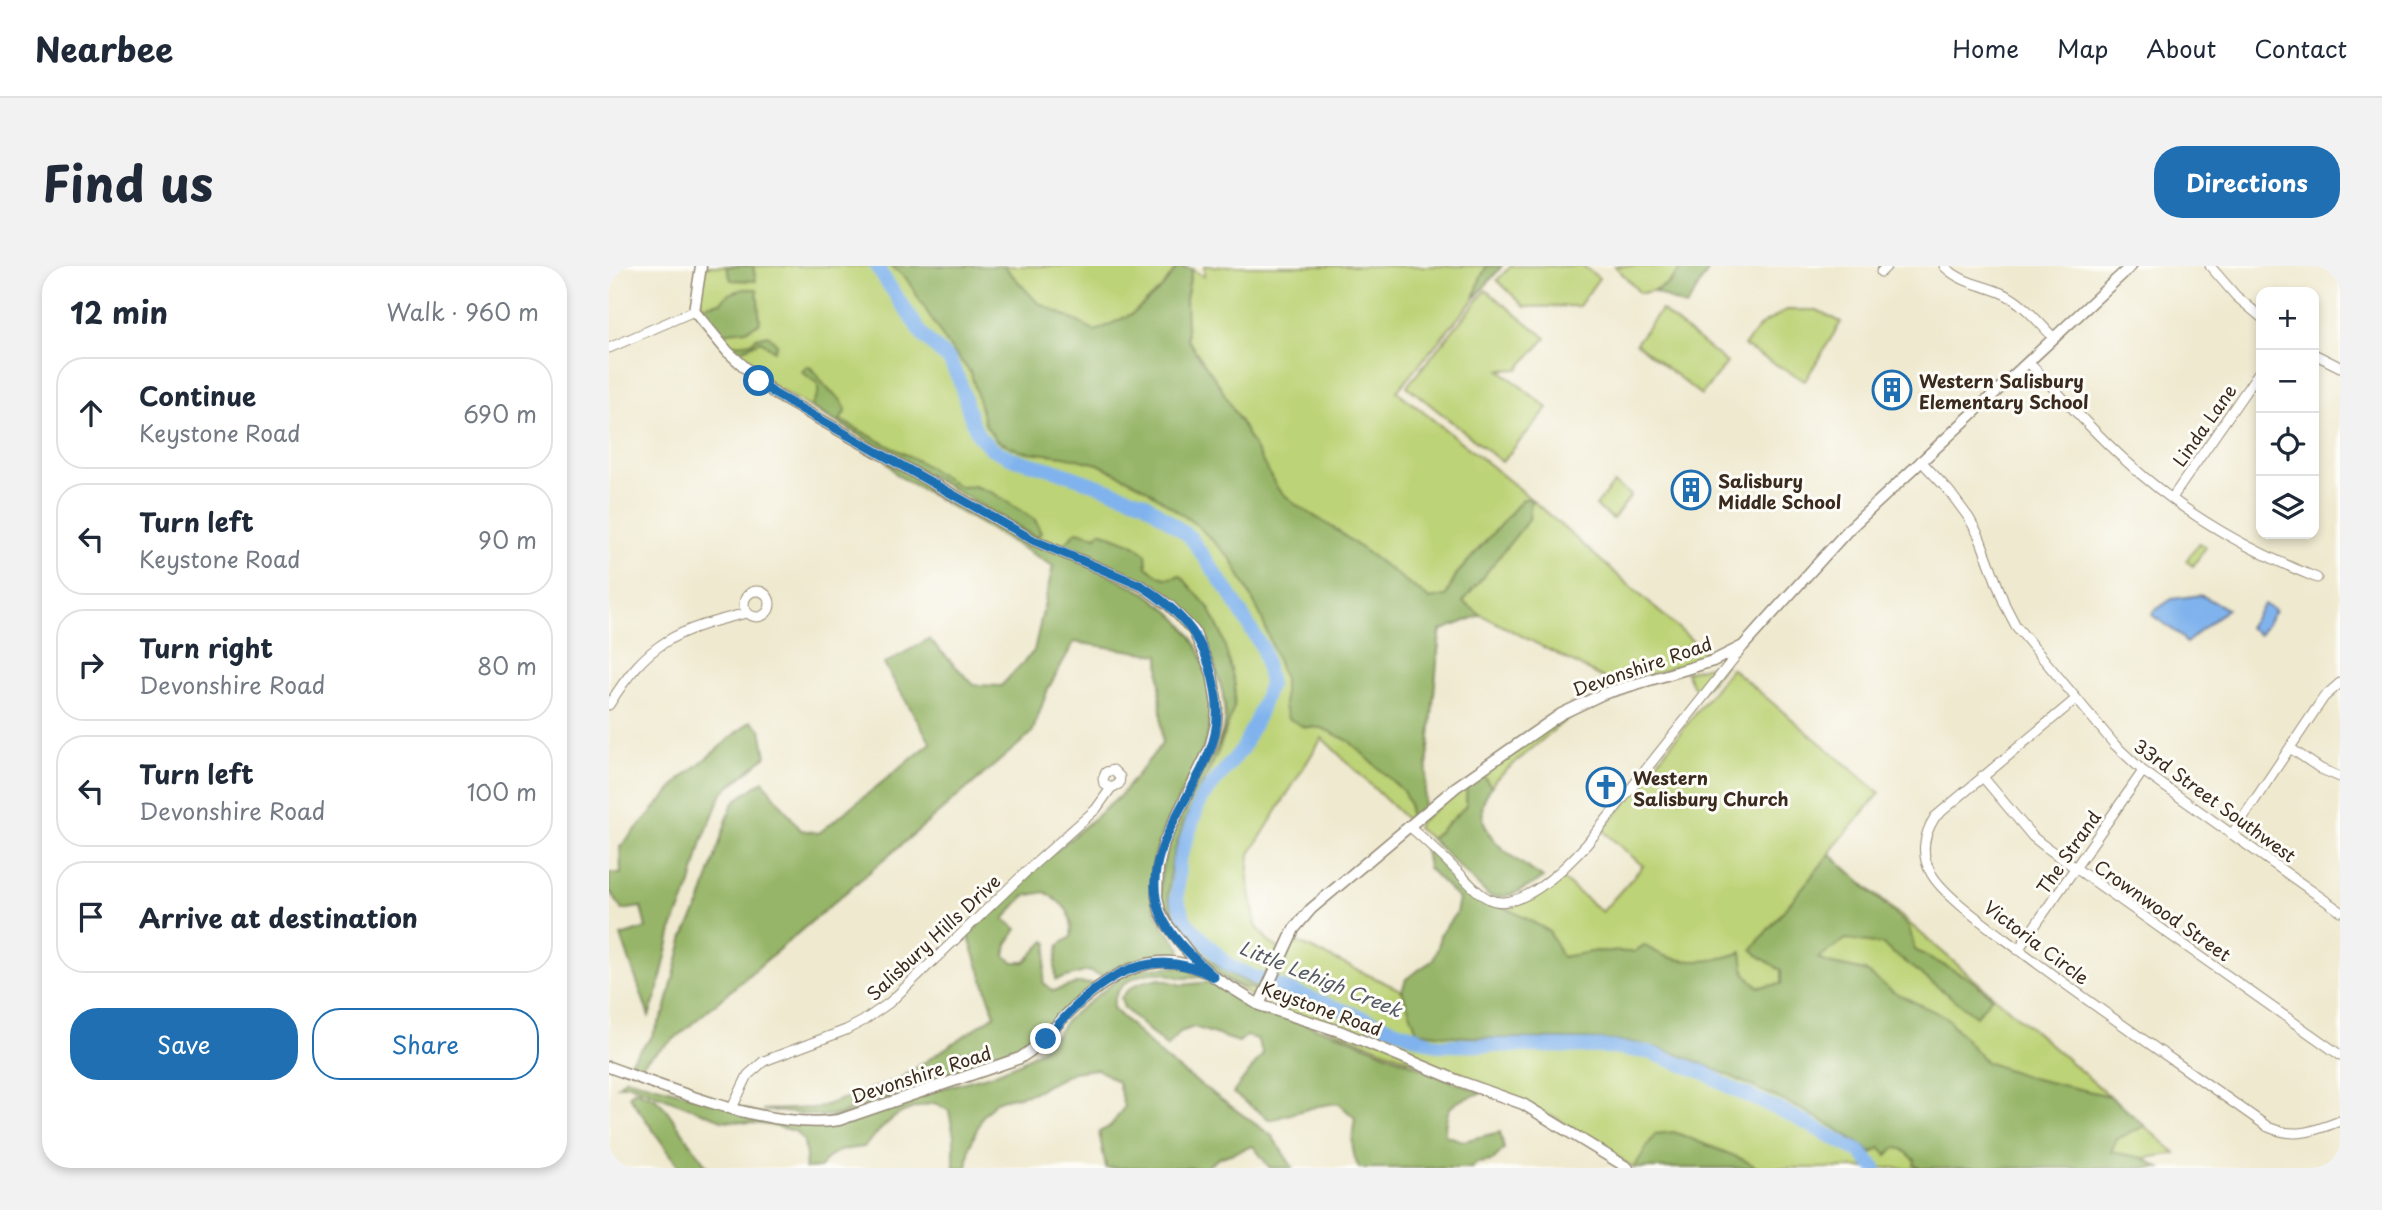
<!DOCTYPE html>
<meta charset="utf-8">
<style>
body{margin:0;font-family:"Playpen Sans",sans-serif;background:#f2f2f3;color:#1f2937}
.controls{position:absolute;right:21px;top:21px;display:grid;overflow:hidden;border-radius:14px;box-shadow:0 4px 10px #0003}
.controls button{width:63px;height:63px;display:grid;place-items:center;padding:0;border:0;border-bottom:2px solid #e0e1e3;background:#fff;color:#1f2937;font:35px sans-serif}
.stop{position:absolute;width:21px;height:21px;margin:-16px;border:5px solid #1f6fb2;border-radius:50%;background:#fff}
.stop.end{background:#1f6fb2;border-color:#fff;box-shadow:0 2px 7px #0008}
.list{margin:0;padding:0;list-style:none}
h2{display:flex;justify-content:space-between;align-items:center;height:91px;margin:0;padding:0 28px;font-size:30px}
h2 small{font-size:23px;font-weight:400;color:#747a83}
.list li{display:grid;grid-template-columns:46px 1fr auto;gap:21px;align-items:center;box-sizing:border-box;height:112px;margin:0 14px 14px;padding:0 14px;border:2px solid #e0e1e3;border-radius:28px}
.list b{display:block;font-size:26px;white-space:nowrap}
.list p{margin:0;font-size:23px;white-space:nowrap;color:#747a83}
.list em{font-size:23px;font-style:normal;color:#747a83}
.actions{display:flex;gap:14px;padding:21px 28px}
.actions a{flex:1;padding:16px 0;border:2px solid #1f6fb2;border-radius:28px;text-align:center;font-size:24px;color:#1f6fb2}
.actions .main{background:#1f6fb2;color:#fff}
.icon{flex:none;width:38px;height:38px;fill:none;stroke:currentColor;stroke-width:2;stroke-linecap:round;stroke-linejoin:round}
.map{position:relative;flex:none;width:1731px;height:902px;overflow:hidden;border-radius:28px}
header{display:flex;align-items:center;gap:42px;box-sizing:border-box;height:98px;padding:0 35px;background:#fff;border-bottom:2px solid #e0e1e3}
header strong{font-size:33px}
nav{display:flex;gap:38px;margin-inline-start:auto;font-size:24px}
.intro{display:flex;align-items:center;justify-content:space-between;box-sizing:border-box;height:168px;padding:0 42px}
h1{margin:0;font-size:49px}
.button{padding:18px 32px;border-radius:28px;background:#1f6fb2;color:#fff;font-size:24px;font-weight:700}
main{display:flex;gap:42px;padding:0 42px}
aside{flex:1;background:#fff;border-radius:28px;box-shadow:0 4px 10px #0003}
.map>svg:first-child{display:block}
.green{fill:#bdd377;stroke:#7c7e4a;stroke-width:2}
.forest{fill:#96b568;stroke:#687043;stroke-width:2}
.water{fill:#80b3ed;stroke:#5e6e86;stroke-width:2}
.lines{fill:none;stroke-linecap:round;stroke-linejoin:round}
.river{stroke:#80b3ed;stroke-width:14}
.minor-casing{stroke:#958a76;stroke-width:11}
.tertiary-casing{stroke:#958a76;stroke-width:13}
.minor{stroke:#fff;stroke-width:9}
.tertiary{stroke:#fff;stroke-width:10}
.route{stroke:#1f6fb2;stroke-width:9}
.labels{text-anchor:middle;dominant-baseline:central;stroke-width:6;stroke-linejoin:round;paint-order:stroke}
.poi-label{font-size:18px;font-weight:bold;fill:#3b2a1e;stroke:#fdfcf7;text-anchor:start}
.street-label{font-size:18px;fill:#3b2a1e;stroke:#fdfcf7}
.water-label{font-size:19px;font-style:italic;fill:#535a66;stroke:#fdfcf7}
</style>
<header>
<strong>Nearbee</strong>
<nav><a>Home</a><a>Map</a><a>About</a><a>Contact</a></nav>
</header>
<div class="intro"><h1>Find us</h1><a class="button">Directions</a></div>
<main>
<aside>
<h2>12 min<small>Walk · 960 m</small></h2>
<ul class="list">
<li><svg class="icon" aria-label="ahead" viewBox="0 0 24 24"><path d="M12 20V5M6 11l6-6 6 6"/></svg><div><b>Continue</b><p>Keystone Road</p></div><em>690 m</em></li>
<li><svg class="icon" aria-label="left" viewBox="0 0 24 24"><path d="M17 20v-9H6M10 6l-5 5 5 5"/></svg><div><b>Turn left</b><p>Keystone Road</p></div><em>90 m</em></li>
<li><svg class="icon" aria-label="right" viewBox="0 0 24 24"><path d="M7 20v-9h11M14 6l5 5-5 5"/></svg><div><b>Turn right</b><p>Devonshire Road</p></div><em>80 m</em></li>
<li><svg class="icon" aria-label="left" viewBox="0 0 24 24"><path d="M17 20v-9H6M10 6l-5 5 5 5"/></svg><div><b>Turn left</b><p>Devonshire Road</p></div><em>100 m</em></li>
<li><svg class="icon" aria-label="arrive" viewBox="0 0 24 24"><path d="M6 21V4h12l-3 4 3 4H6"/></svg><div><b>Arrive at destination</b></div></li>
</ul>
<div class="actions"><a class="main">Save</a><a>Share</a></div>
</aside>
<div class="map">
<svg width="1731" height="902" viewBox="0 0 1731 902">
<rect width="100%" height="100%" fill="#fdfcf7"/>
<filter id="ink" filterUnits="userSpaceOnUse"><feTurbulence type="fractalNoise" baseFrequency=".0143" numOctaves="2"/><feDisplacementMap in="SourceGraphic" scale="14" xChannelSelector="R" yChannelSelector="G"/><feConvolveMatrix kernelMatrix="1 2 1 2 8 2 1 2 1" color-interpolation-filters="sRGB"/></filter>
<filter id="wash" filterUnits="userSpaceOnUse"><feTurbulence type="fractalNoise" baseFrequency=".00686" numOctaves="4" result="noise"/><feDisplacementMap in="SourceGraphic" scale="28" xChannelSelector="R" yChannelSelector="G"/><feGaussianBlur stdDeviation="1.57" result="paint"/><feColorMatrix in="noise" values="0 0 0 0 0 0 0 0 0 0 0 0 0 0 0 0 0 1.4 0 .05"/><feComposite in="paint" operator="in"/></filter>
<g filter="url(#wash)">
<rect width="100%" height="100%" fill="#efe9cf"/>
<path class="green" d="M95,0H569L554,21L523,48L488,66L611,120L578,73L577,32L583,3L595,11V0H878L871,13L865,33L788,125L907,220L1101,390L1008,419L872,349L853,337L920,253L922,233H914L847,309L837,330L821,333L726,263L692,242L832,364L801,557L713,472L641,588L639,613L647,660L661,677L670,682L646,732L612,711L562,656L552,627L575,541L607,482L616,457L614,424L602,388L583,354L558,330L526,310L425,270L166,121C144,105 104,69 94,44C89,31 94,14 95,0Z
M902,0H974L990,12L970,40L916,41L888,14Z
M1006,0H1073C1061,17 1052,25 1031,27Z
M877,24L937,72L909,103L891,104L939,142L893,196L798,120Z
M1052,44L1118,97L1092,129L1027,77Z
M1178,44H1208L1232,56L1196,115L1135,80L1152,59Z
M1005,217L1022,229L1004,253L987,240Z
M1590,277L1597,281L1584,300L1577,295Z
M1112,397L1116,399L1092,427L1082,417L1077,406Z
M1122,402L1271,527L1223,583L1221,589L1567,887L1477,902H1025L947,852L661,739L657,734L680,688L684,674L828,741L894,640C917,637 932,623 951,611L993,646L1034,600L994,565Z
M986,435L961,450L886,514L882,521L873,507L958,449Z
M858,517L857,540L822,573L808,562L810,556Z"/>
<path class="forest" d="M117,0H144L147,15L122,14Z
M282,0H395L428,36L487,65L523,48L554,21L569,0L583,3L577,32L578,73L611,120L669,223L686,238L726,263L821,333L837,330L847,309L914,233H922L920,253L854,336L872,349L831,365L814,545L801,557L800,538L794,525L740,475L713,462L695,461L679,452L675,441V413L652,350L622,293L589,260L533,220L489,198L455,190L411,185L387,174L376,158L362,107L338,78L297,12Z
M878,0H893L865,33L871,13Z
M1073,0H1102L1077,41L1045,26L1062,16Z
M135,23H148L151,57L137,64L111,67L94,43L97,39L112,36L119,28Z
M159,69L168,78L165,85L152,75L127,86L120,79L143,76L147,72Z
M198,100C209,105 210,114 218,122C227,133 229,126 237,144L231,154L311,196L351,221L365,220L384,227L426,254L432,267L428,271L425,270L202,141L209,128V118L193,106Z
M277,195L537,327C549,337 564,346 573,358C597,386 609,432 599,468C592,495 575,521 563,546C551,570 538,605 543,633C547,652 560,668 572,683L568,691C541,692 514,692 493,710L479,705L447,714L446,699L450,679L462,671C465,646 456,639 436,626L415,630L395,653L408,663L398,678L396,690L405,696H416L436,675L439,677L434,716L444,725L469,717L486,718L450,748L435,767L418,780L398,792L230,848L213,850L153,844L208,842L289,814L386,749L359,669L428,601L511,530L553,478L550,389L465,376L439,423L423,467L64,774L38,793L31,801L22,794L42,772L56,745L75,670L91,638L122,541L127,534L154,515L192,564L210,567L322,477L275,398L320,373L365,419L392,420L425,385L444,300L288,209Z
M468,265L487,270L491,265L524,278L537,288L538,301C549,310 557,316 571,309L600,342L613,369L626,419L625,441L609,486L574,558L563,595L559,629L566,654L587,681L609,701L650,723C626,724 608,707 591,691C578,679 563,662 556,645C538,606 573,544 592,510C600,494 614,475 616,457C618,439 612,421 607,404C581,324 523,309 452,281Z
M142,455L152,463L157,490L113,527L93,575L82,618L64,660L48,728L40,750L12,670L37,662L32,641L13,644L2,626L0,627V607L12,608L11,581L72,513Z
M873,507L882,521C879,526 875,532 874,537C867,573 910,595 934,612C917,622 900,634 880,630L822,573L857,540L858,517Z
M815,577L864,629L877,639L894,640L940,665L953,691L988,685L1025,686L1035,679C1065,700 1100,698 1133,686L1136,708L1150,721L1172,718V704L1151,691L1143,683L1221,588L1300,661L1306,684L1361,713L1383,731L1367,750L1272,678L1237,673L1209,692L1219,697L1256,705L1284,726L1337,751L1377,796L1422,812L1501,830L1536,860L1508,873L1502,886L1535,892L1551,902H1311L1305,899L1306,894L1293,883L1285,882L1278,889L1271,882L1263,887C1223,856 1178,836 1132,815C1090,796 1052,778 1006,775C940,770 873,777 808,765L793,725L797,713L824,694L829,682L831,669L847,647L850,633L819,602Z
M550,701H572L597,710C590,711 582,712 575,712C567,712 560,707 553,707C529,705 505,718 504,742L556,793L663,870L684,902H661L644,880L610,892L596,902H497L490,866L502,860L515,841L509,816L488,803L464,806L423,827L387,835L373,851L361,880L358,902H345V870L340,845L326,837C288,843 280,854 255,881C237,883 220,884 211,902H196L197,891L195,875L186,865L161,859L113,854L20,818L9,820L17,812L197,859L382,809L410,797L430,785L448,768L458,753L512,711L532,703Z
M551,713L573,719L601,716L630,735L651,745L732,769L873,827C844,836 836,837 836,869L854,875L891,866L895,883L883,895L867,897L863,902H750C741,885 743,870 746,852L729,837L709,840L661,854L624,827L654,788L648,773L637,770L630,776L585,761L571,766L558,781L515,742L512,732C522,718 535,714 551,713Z
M26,824L46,832L57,843L99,902H71L20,830Z
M1065,866L1133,893L1149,902H1025L1046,868Z"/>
<path class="water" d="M1592,329L1618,343L1577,377L1571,369L1543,349L1544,346L1563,333Z
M1655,338L1666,345L1650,369L1639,361Z"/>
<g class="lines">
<path class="river" d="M267,0L315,71L341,95L351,116L362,153L370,170L383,183L405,193L445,204L535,236L581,271L621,328L654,383L661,418L649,450L633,483L591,534L570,596L568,633L577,656L619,699L643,710L828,779L996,781L1039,786L1096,807L1122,822L1180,848L1251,886L1266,902"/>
</g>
</g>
<g filter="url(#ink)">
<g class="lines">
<defs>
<path id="minor" d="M1335,0C1353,18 1373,18 1395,28C1415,37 1430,57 1445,72
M1601,0L1627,30L1652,51
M1272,6L1278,0
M0,82L85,45
M1705,88L1731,101
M1419,96C1452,129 1482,164 1517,195C1572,246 1638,284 1708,312
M1312,195L1340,225L1360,252L1370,270L1396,339L1407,360L1506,479L1534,505L1731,645
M1563,232L1652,103
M135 338a13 13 0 1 1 26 0a13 13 0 1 1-26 0Z
M1467,433L1326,551C1315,568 1311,588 1322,607C1333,628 1377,659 1397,674C1482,739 1572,799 1659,861C1686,873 1705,865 1731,855
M0,439C39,375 68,364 138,347
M1681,482L1712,503L1731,511
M1373,510L1424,571L1434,579L1731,789
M800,560C818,575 835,592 851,608C860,617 869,628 880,633C912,648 958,600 978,578L1133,382
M1623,568L1715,431L1731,417
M1409,684L1534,505
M123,842L139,809L155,795L237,764L254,755L280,737L421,602L487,543L502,522L510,518L511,511L504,504L497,506L494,513L495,518L502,522"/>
<path id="tertiary" d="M92,0L85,45L119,86L166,128L426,275L533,320L561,340L585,365L603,408L608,440L607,458L601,482L555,576L549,602L548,630L551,645L558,658L583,691L605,711L650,739L733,766L850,815L914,838L1019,902
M650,739L685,663L702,643L847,521L952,448L994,428L1104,395L1134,380L1241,262L1522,0
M0,801C63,824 164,865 230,854L411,792C431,780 442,764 458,748C493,713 545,679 594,705"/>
</defs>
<use href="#minor" class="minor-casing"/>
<use href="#tertiary" class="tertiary-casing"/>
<use href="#minor" class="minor"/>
<use href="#tertiary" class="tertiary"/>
</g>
</g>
<g class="lines" filter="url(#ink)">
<path class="route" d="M150,115L166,128L426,275L533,320C564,340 589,364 600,399C607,421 611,445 606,468C594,523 527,584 551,646C561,672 586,693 605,711C535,673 481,719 437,773"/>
</g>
<defs>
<symbol id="building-ring" viewBox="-11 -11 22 22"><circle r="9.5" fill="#fdfcf7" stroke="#1f6fb2" stroke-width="1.5"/><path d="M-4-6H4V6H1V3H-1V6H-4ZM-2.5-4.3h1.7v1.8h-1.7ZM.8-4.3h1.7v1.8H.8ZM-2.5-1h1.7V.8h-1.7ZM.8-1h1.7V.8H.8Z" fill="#1f6fb2"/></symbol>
<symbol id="church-ring" viewBox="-11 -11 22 22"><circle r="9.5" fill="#fdfcf7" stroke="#1f6fb2" stroke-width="1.5"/><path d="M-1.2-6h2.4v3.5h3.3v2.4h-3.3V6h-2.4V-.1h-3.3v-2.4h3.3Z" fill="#1f6fb2"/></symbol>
</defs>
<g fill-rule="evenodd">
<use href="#building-ring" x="1261" y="102" width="44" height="44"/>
<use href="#building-ring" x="1060" y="202" width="44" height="44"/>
<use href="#church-ring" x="975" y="499" width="44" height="44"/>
</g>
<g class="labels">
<g class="poi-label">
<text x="1310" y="114">Western Salisbury<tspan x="1310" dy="21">Elementary School</tspan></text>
<text x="1109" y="214">Salisbury<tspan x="1109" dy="21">Middle School</tspan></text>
<text x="1024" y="511">Western<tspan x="1024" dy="21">Salisbury Church</tspan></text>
</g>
<g class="street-label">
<text transform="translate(1595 159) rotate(-55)">Linda Lane</text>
<text transform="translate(1033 400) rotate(-19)">Devonshire Road</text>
<text transform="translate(1606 534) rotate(36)">33rd Street Southwest</text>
<text transform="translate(1459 586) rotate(-55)">The Strand</text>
<text transform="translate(1554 644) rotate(35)">Crownwood Street</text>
<text transform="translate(324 671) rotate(-43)">Salisbury Hills Drive</text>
<text transform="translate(1428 676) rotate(37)">Victoria Circle</text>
<text transform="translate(713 742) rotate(20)">Keystone Road</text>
<text transform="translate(312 808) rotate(-18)">Devonshire Road</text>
</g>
<g class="water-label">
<text transform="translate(712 712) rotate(22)">Little Lehigh Creek</text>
</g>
</g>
</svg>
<div class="controls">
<button>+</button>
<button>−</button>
<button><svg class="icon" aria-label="locate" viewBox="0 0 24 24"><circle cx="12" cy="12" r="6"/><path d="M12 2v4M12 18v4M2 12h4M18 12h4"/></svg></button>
<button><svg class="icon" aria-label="layers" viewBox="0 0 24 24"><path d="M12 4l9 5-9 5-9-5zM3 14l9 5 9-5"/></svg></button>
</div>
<div class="stop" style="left:150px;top:115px"></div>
<div class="stop end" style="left:437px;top:773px"></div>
</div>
</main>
